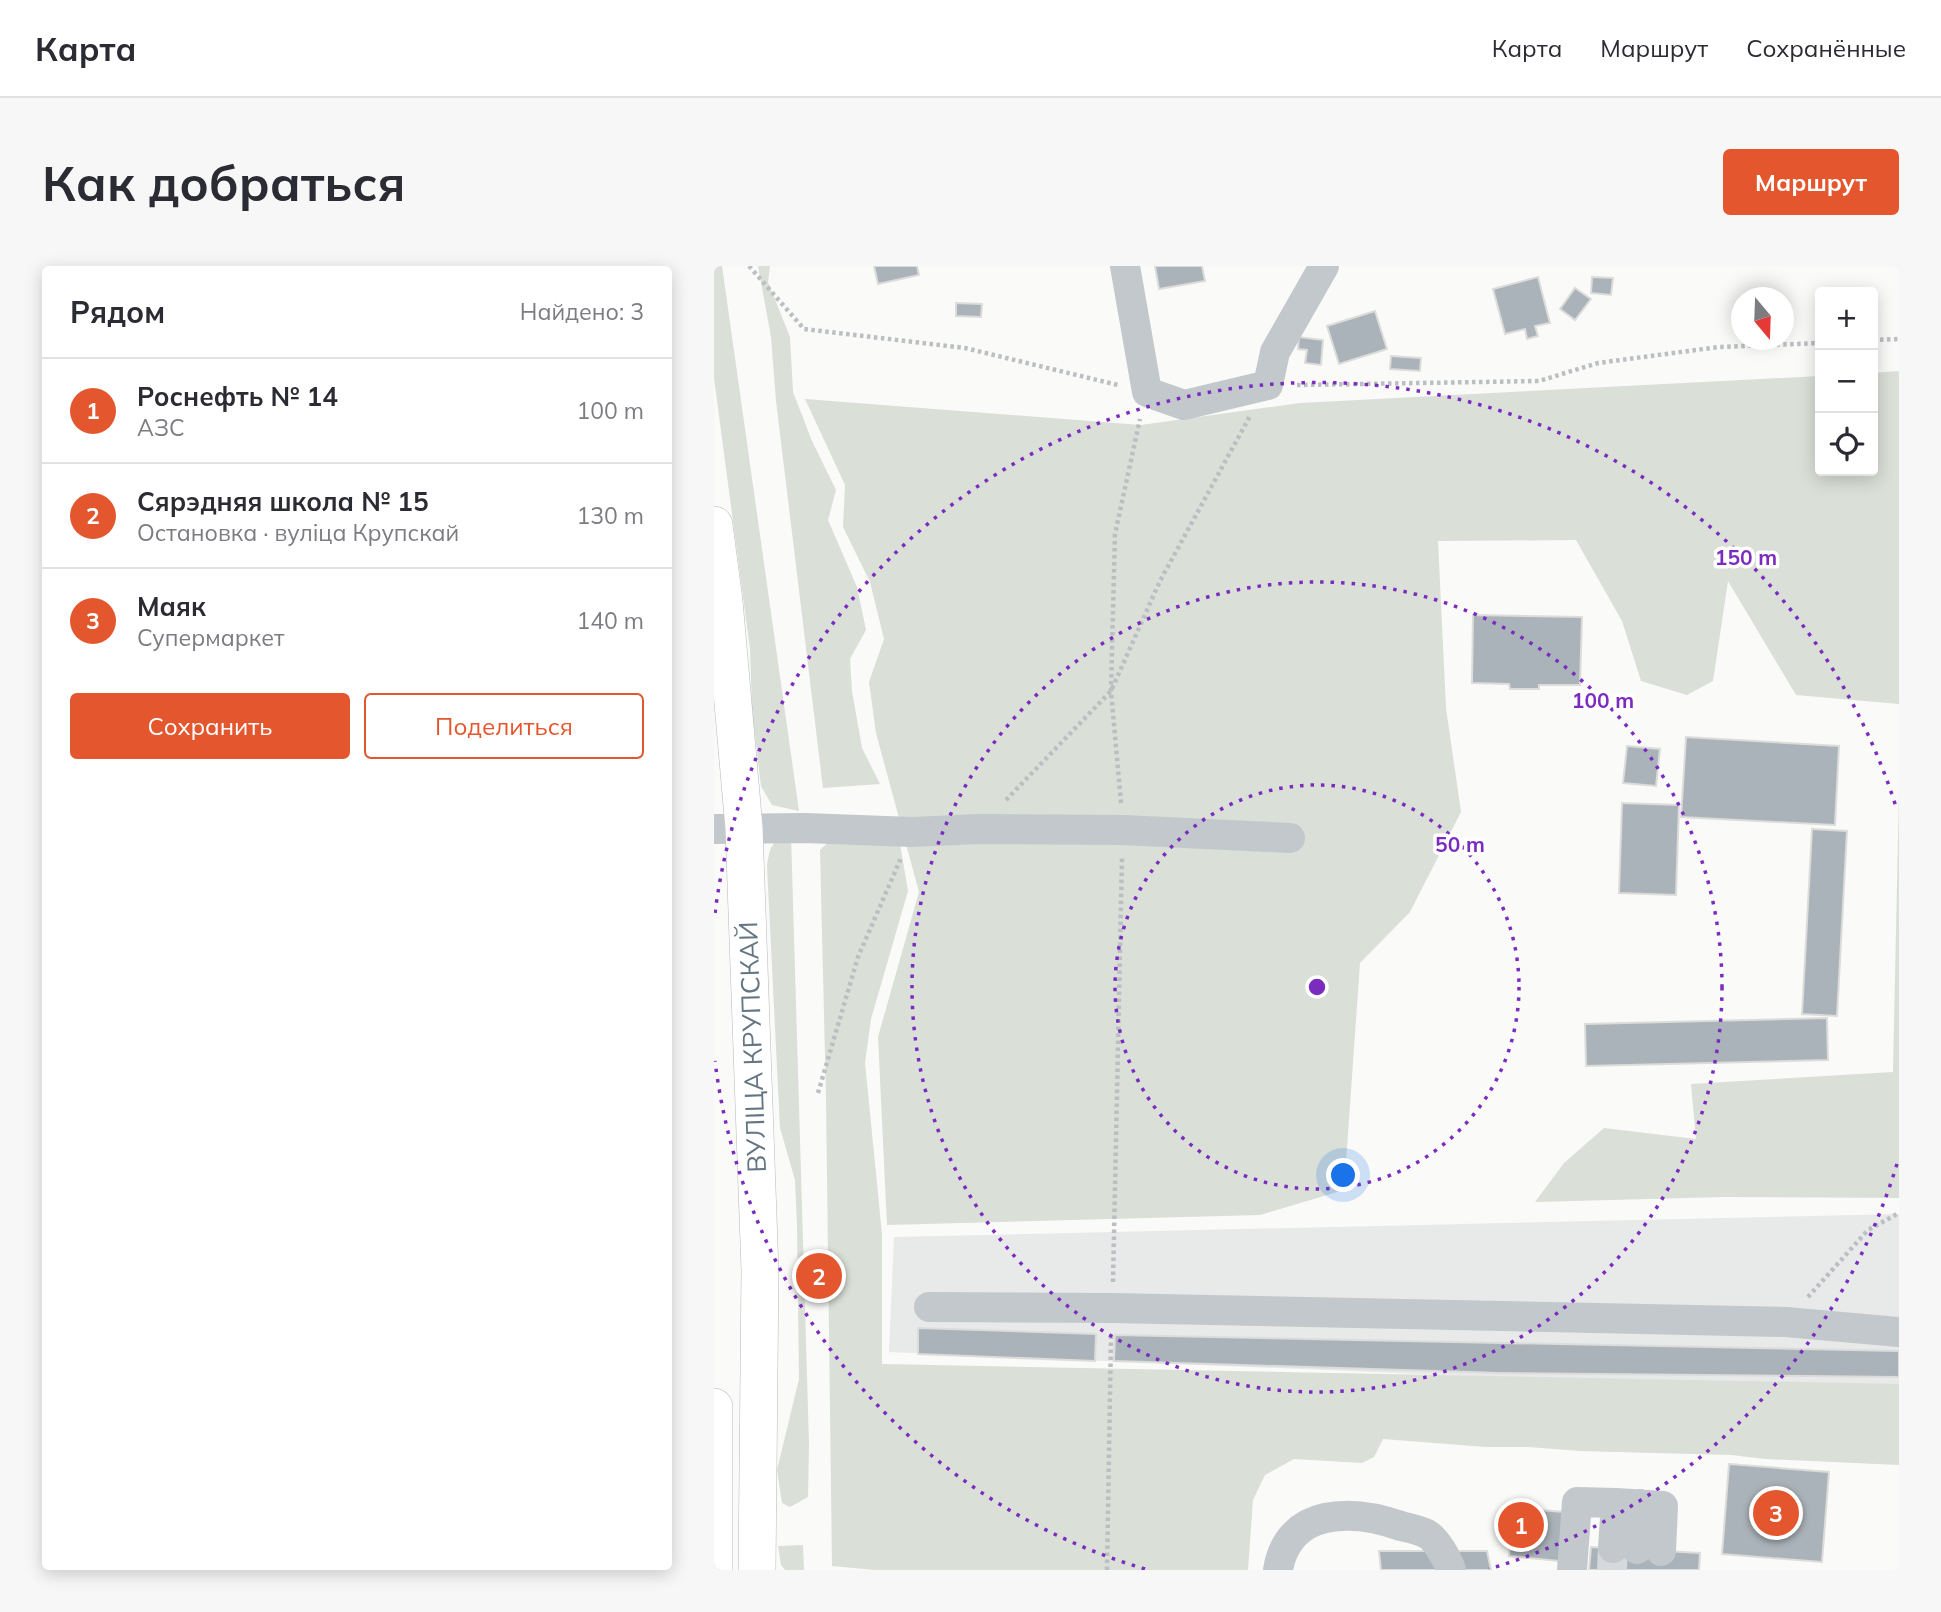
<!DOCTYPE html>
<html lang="ru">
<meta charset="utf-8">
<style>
body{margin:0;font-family:Mulish,sans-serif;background:#f7f7f7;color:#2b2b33}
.controls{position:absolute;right:21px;top:21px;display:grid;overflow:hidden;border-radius:7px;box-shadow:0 4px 18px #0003}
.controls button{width:63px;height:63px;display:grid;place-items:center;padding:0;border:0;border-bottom:2px solid #e1e1e2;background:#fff;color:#2b2b33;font:35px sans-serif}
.compass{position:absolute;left:1017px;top:21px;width:63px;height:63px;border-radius:50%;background:#fff;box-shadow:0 4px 18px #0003;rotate:161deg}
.you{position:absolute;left:630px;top:910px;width:24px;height:24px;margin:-18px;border:5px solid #fff;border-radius:50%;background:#1a73e8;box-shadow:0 0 0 10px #1a73e833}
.badge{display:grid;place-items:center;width:46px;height:46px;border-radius:50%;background:#e4572e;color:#fff;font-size:23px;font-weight:700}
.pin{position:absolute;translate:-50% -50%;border:4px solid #fff;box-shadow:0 2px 7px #0006}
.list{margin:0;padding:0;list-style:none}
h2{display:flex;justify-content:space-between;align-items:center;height:91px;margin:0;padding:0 28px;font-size:30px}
h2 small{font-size:23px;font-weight:400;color:#7c7c81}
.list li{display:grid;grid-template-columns:46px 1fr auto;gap:21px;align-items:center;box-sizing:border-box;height:105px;padding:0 28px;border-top:2px solid #e1e1e2}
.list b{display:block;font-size:26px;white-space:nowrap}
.list p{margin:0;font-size:23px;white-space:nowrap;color:#7c7c81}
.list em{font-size:23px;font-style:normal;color:#7c7c81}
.actions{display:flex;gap:14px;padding:21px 28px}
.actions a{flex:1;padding:16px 0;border:2px solid #e4572e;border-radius:7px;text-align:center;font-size:24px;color:#e4572e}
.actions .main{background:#e4572e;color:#fff}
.icon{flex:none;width:38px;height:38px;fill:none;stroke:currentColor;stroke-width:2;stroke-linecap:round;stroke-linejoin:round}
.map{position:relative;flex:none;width:1185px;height:1304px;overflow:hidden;border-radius:7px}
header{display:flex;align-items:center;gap:42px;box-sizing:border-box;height:98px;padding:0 35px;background:#fff;border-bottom:2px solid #e1e1e2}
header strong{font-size:33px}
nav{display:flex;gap:38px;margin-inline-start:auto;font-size:24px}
.intro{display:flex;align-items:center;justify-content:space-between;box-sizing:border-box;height:168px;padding:0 42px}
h1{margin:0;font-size:49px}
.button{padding:18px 32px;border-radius:7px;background:#e4572e;color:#fff;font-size:24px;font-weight:700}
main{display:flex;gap:42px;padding:0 42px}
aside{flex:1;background:#fff;border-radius:7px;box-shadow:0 4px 18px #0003}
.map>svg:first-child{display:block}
.built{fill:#e8e9e9}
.green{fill:#dadfd7}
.building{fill:#aab3b9;stroke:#dcdcda;stroke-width:2}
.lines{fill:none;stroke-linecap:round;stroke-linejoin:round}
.minor-tunnel{stroke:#d5d9db;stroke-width:30;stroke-dasharray:30 15;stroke-linecap:butt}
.major-casing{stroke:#b5babe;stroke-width:38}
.path{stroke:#bbbfc2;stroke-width:4.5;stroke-dasharray:3.5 3.5;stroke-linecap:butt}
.minor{stroke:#c3c8cc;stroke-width:30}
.major{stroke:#fff;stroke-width:37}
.ring{fill:none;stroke:#7b2cbf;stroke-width:3.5;stroke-dasharray:3.5 7}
.labels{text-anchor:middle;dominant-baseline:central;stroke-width:7;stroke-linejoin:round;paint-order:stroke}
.street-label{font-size:26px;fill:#657683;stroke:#fff}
.centre{fill:#7b2cbf;stroke:#fff;stroke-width:3.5}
.ring-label{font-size:21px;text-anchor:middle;font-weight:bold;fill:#7b2cbf;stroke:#fff;stroke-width:7;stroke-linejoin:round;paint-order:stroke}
</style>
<header>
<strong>Карта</strong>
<nav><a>Карта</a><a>Маршрут</a><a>Сохранённые</a></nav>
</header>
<div class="intro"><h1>Как добраться</h1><a class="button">Маршрут</a></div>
<main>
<aside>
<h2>Рядом<small>Найдено: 3</small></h2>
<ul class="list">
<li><span class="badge">1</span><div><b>Роснефть № 14</b><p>АЗС</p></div><em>100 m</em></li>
<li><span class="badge">2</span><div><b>Сярэдняя школа № 15</b><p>Остановка · вуліца Крупскай</p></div><em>130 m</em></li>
<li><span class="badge">3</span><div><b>Маяк</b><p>Супермаркет</p></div><em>140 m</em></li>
</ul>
<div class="actions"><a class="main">Сохранить</a><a>Поделиться</a></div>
</aside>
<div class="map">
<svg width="1185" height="1304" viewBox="0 0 1185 1304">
<rect width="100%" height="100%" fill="#fafaf8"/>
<path class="built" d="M1185,948V1128L175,1086L180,971Z"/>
<path class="green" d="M0,0H8L85,545L58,539L47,520L38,444L36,383L0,112Z
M44,0H56L54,16L76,71L79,126L98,175L122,224L114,254L143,321L152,364L136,393L138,425L148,482L166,518L109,522L62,135L57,71Z
M1185,105V438L1082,429L1014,315L999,415L973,429L927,415L908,355L862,274L724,275L732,442L747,546L696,646L646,697L630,924L546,949L173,959L164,771L205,626L162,467L155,416L170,373L156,316L129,261L131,219L91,133L427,159L586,137L1106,110V205H1159V107Z
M1185,525V932L1010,931L821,936L850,897L890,862L982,873L977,818L1179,806Z
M77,569L95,1178L94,1231L76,1241L68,1237L63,1204L85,1113L83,958L81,914L66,862L53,600C56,581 57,574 77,569Z
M121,570L186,578L194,625L157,753L151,797L168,968V1098L1185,1118V1199L1052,1193L1017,1189L866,1185L814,1181H772L669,1173L660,1191L648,1197L580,1193L551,1209L539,1234L534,1304H161L118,1300L112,831L106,584Z
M89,1279L90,1304H71L67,1299L64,1280Z"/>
<path class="building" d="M160,0H203L205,9L164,18Z
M441,0H488L491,15L445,23Z
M824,11L836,57L821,60L824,70L813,73L811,63L791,68L779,23Z
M878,11L899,12L897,29L877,27Z
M861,22L877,33L861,54L846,43Z
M242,37L268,38L267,51L242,50Z
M661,45L673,83L625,98L613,60Z
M585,71L609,74L607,99L591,97L593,84L584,83Z
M677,90L707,92L706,105L676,103Z
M759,349L868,351L866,419H825V423H796L795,418L758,417Z
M972,471L1125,480L1121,559L967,551Z
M913,480L946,483L942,520L909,517Z
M908,537L965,539L962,629L905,627Z
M1098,563L1133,565L1123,750L1088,748Z
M1113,752L1114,794L872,800L871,758Z
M204,1062L382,1068L381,1095L204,1088Z
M401,1069L1185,1085V1111L786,1107L400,1095Z
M1015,1198L1115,1206L1108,1296L1008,1288Z
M800,1242L850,1246L845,1295L795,1290Z
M877,1281L986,1287L985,1304H875Z
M665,1285H773L777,1304H667Z"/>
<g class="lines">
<path class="minor-tunnel" d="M898,1304L899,1282"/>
<defs>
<path id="major" d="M0,259L10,335L30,562L46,1005L43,1304
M0,1141V1304"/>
</defs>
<use href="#major" class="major-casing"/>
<path class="path" d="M35,0L90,63L251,82L404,119
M1159,74L1185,73
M583,119L825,115L884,97L1005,81L1106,77
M292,534L397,425L446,315L536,150
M407,537L397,425L401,268L426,153
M104,827L144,691L187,592
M399,1016L408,591
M1094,1031L1154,964L1185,947
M393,1304L397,1070"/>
<path class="minor" d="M411,0L433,126L470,139L554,119L561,86L610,0
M0,563L91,562L199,566L264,563L409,564L576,572
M215,1041L398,1042L1072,1056L1185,1066
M899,1282L902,1237L949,1240L947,1285
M923,1283L926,1238
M564,1304C574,1241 639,1243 687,1260C695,1262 705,1264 713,1268C722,1273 734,1294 737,1304
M858,1304L863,1236L902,1237"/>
<use href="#major" class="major"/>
</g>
<g class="ring">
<circle cx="603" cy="721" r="202"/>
<circle cx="603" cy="721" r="405"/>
<path d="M1183 898A607 607 0 0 1 775 1303M431 1303A607 607 0 0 1 1 795M1 647A607 607 0 0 1 1183 544"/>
</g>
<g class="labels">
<g class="street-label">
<text transform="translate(38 781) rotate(-92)">ВУЛІЦА КРУПСКАЙ</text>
</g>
</g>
<circle cx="603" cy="721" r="10" class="centre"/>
<g class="ring-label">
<text x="1032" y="299">150 m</text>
<text x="889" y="442">100 m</text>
<text x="746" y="586">50 m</text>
</g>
</svg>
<div class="controls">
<button>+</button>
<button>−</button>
<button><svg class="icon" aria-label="locate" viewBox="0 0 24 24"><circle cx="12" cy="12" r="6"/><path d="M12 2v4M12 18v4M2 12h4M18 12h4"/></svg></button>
</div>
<svg class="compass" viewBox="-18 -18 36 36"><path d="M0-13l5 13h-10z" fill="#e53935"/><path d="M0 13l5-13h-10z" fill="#7c7c81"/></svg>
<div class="you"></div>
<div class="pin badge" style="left:807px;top:1259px">1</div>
<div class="pin badge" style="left:105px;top:1010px">2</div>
<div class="pin badge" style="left:1062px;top:1247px">3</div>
</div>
</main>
